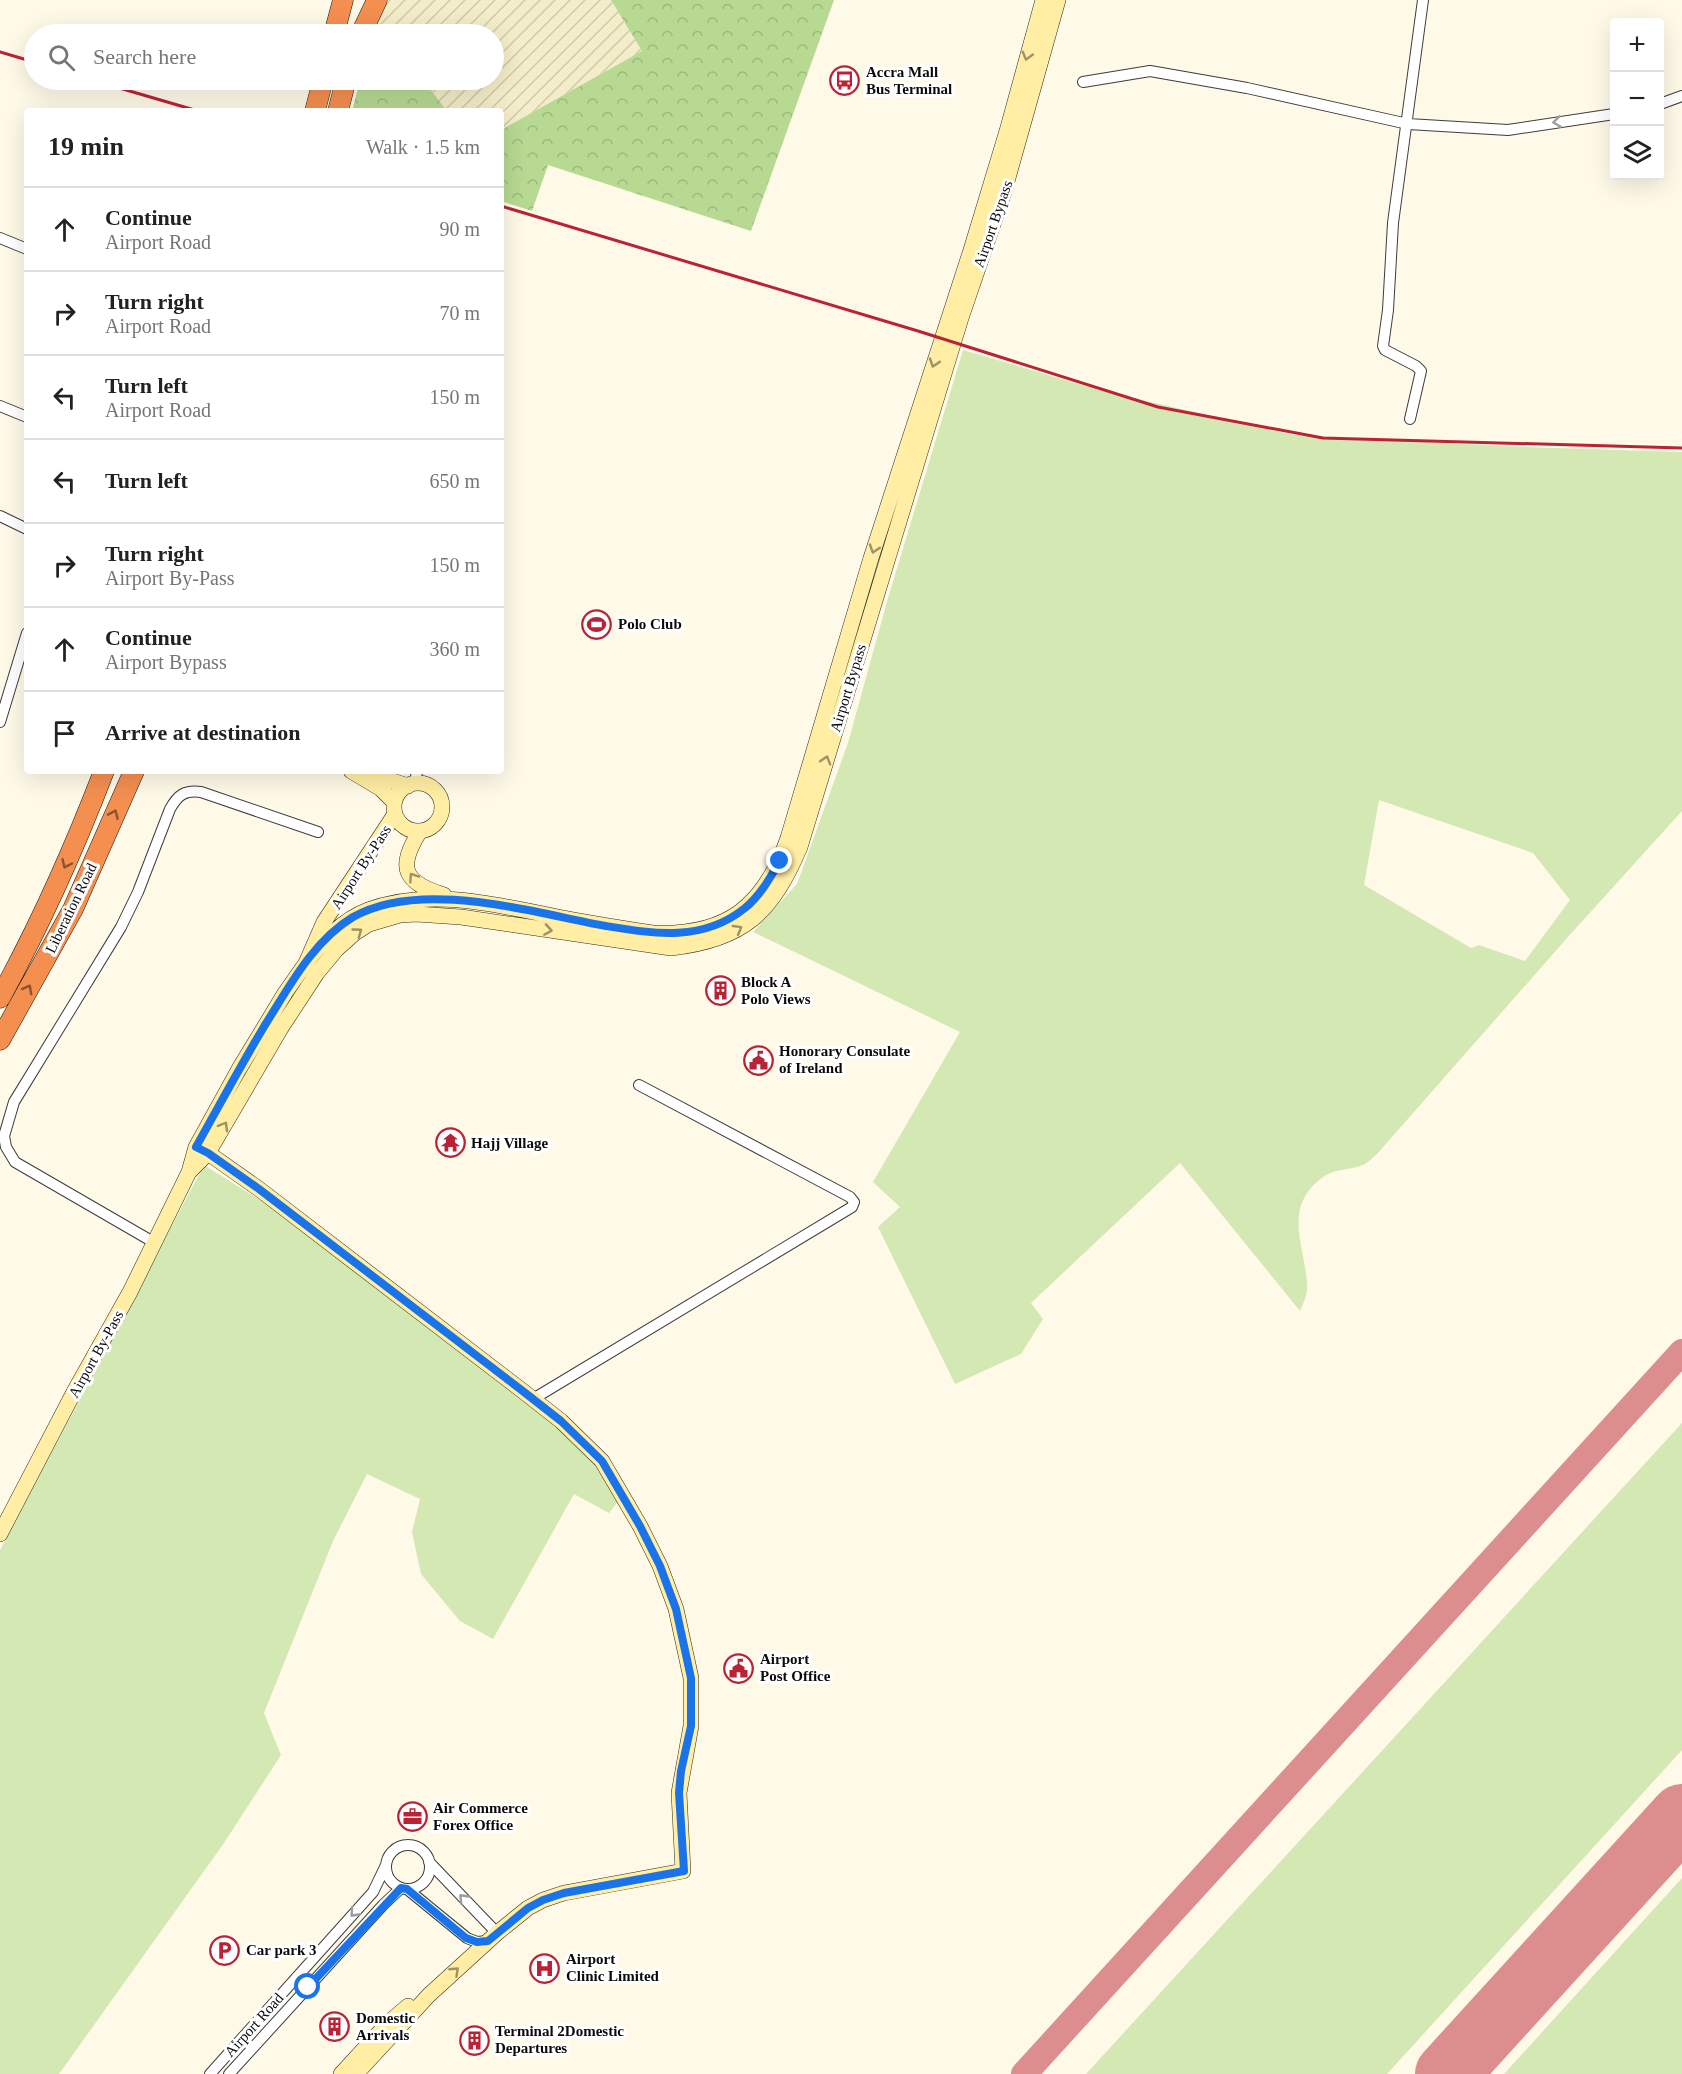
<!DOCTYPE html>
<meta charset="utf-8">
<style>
body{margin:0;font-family:Georgia,serif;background:#f6f6f6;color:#222}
.controls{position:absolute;right:18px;top:18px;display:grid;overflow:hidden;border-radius:6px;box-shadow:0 6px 24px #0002}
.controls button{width:54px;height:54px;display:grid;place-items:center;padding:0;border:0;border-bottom:2px solid #e0e0e0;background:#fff;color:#222;font:30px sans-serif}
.stop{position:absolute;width:18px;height:18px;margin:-14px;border:4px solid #1a73e8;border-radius:50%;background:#fff}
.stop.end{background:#1a73e8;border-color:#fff;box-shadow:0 2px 6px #0008}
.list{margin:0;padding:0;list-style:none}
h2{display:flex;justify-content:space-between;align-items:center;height:78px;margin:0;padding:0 24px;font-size:26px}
h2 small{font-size:20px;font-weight:400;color:#767676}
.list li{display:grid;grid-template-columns:39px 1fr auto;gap:18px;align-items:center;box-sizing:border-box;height:84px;padding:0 24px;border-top:2px solid #e0e0e0}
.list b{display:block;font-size:22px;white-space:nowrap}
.list p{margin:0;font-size:20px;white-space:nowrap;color:#767676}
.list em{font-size:20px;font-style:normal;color:#767676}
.icon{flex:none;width:33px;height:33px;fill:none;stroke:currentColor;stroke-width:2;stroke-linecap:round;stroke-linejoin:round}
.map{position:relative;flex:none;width:1682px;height:2074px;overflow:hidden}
.search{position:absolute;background:#fff;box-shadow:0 6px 24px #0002;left:24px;top:24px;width:480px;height:66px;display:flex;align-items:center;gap:15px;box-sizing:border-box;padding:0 21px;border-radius:33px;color:#767676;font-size:22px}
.panel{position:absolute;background:#fff;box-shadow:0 6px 24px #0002;left:24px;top:108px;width:480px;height:666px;border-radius:6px}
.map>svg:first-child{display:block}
.farmland{fill:url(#farmland-furrows)}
.grass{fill:#d3e8b3;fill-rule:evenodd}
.forest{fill:url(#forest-crowns)}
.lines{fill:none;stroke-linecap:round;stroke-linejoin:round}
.taxiway{stroke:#dc8e8f;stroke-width:26}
.runway{stroke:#dc8e8f;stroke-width:64}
.street-casing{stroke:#3d3d3d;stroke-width:12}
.secondary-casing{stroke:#2c2c2c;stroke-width:16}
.highway-casing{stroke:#1b1b1b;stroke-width:21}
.street{stroke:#fff;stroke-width:10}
.secondary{stroke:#ffeea3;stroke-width:15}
.highway{stroke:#f58f50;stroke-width:20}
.rail{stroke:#ba2336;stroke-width:3}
.oneway{stroke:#9d9366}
.oneway2{stroke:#9d9d9d}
.oneway3{stroke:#8b5330}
.route{stroke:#1a73e8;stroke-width:8}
.labels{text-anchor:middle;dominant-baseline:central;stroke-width:6;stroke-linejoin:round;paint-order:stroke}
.poi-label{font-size:15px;font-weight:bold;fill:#0a0a0a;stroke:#fff;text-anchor:start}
.street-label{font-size:15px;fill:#0a0a0a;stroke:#fff}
</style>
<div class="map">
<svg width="1682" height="2074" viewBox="0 0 1682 2074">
<defs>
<pattern id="farmland-furrows" width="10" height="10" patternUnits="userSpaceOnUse" patternTransform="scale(1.5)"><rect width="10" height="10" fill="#f4edc9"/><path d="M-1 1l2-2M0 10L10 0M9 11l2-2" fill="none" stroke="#d0caab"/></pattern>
<pattern id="forest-crowns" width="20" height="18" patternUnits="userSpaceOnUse" patternTransform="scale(1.5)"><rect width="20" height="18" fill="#b7d992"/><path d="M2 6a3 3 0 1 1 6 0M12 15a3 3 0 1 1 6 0" fill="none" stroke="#9cb97d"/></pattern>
</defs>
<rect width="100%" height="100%" fill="#fff9e8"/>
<path class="farmland" d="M389,0H611L642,51L501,130V111H447L423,80H494V34H387L376,20Z"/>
<path class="grass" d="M963,350L1103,391L1294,435L1521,447L1682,452V811L1567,938L1377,1154C1373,1157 1368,1163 1363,1165C1347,1171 1333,1168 1319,1180C1283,1210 1305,1246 1307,1284C1308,1294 1304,1302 1300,1311L1180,1163L1031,1303L1043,1319L1021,1354L955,1384L878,1227L900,1207L873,1182L960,1032L753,932L797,884L848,743L888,598ZM1379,800L1533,853L1570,900L1525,961L1479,945L1471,948L1364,885Z
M204,1165L340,1250L553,1418L603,1471L620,1499L609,1513L574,1494L493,1639L460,1621L421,1574L412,1532L420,1499L367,1474L333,1541L264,1713L281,1755L224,1843L59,2074H0V1550Z
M1682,1423V1750L1387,2074H1086Z
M1682,1878V2074H1504Z"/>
<path class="forest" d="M611,0H834L751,231L548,165L532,211L501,201V130L642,51Z
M360,80H423L447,111H352Z"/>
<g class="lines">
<path class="taxiway" d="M1024,2074L1682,1352"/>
<path class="runway" d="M1447,2074L1682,1816"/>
<defs>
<path id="street" d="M1083,82L1150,71L1247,88L1408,124L1508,130L1614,114
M1660,104L1682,96
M0,238L27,249
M0,406L27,417
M1410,419L1421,371L1416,366L1385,350L1383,346L1388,310L1393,223L1423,0
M0,516L27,529
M0,722L27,633
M415,783L417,771
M155,1243L15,1162L6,1147L4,1136L14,1102L121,927L138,892L170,809C178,795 184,790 201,792L318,832
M533,1399L852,1207L854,1202L850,1197L639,1085
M386 1867a22 22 0 1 1 44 0a22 22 0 1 1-44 0Z
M429,1862L497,1933
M407,1889L467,1938L477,1942L488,1941
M210,2074L373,1892L386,1865
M229,2074L383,1905L401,1888"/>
<path id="secondary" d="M351,771L381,789L394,802
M362,771L408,786
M394 807a24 24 0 1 1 48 0a24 24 0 1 1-48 0Z
M420,831C397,868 403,882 444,895
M306,963C323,941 342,920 368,910C429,887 497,905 558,917C589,923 621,928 653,933C726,936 764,907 788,838L871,558L971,250L1007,131L1043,0
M196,1147L208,1153L259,1189L524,1392L561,1421L602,1461L640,1526L660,1566L676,1609L691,1678V1726L679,1793L683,1871L564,1893L543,1900L528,1908L497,1933L429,1995L356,2074
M189,1172L208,1153L281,1028L317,973L337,949L355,933L369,924L400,915L416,914L461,917L671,948C744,940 772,913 800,847L961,318L1004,192L1058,0
M0,1534L74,1392L130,1292L189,1172L196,1147L239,1069L285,993L306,963L324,922L395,814
M341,2074L387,2024L408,2006"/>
<path id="highway" d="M334,34L343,0
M361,34L377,0
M315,111L323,80
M338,111L346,80
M0,998C40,925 74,849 104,771
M0,1040L73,909L134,771"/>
</defs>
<use href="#street" class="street-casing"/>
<use href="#secondary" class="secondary-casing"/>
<use href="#highway" class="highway-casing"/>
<use href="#street" class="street"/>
<use href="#secondary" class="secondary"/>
<use href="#highway" class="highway"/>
<path class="rail" d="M0,52L34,62
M92,80L198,111
M501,206L918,331L1158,407L1323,438L1682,448"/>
</g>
<defs><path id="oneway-chevron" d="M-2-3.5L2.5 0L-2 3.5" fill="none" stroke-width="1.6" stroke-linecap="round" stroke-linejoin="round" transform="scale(1.5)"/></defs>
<g class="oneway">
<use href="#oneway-chevron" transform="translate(1027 56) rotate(105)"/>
<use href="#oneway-chevron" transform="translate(934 363) rotate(108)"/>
<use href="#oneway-chevron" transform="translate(874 549) rotate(108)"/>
<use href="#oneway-chevron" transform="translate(826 760) rotate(-73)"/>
<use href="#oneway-chevron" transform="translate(413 877) rotate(-124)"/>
<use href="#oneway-chevron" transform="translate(738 929) rotate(-30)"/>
<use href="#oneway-chevron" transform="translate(548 930) rotate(9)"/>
<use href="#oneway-chevron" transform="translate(358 932) rotate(-36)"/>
<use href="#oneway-chevron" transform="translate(224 1126) rotate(-60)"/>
<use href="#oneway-chevron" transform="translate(455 1971) rotate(-43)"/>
</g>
<g class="oneway2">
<use href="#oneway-chevron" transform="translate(1557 122) rotate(172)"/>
<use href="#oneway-chevron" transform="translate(463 1898) rotate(-134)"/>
<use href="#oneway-chevron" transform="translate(354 1913) rotate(132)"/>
</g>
<g class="oneway3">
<use href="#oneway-chevron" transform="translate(114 814) rotate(-66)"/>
<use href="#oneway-chevron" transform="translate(66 864) rotate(115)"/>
<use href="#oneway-chevron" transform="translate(28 989) rotate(-61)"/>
</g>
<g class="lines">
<path class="route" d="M308,1987L401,1888L407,1889L466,1938L477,1942L488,1941L528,1908L543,1900L564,1893L684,1871L679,1793L681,1771L691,1726V1678L676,1609L660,1566L640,1526L602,1461L561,1421L524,1392L259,1189L208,1153L196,1147C219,1106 241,1065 265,1025C289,987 313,941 353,917C422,878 533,913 606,926C655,934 703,942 745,908C760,896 770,878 780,861"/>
</g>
<defs>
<symbol id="bus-ring" viewBox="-11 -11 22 22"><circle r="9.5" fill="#fff" stroke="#ba2336" stroke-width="1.5"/><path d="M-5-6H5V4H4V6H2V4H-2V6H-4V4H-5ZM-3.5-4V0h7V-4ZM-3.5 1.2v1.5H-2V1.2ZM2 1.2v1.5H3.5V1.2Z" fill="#ba2336"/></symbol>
<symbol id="stadium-ring" viewBox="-11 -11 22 22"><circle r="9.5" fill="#fff" stroke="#ba2336" stroke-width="1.5"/><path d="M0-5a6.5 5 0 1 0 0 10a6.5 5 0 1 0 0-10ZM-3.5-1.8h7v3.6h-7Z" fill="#ba2336"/></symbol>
<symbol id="building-ring" viewBox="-11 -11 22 22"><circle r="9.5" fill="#fff" stroke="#ba2336" stroke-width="1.5"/><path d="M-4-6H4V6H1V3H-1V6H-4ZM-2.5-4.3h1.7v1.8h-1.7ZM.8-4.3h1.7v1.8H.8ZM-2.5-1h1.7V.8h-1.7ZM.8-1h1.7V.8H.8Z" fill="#ba2336"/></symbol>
<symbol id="civic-ring" viewBox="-11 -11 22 22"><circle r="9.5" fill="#fff" stroke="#ba2336" stroke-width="1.5"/><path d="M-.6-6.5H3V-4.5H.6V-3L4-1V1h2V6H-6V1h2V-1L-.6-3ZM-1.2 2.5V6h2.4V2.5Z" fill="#ba2336"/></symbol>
<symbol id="temple-ring" viewBox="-11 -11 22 22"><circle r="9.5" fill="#fff" stroke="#ba2336" stroke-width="1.5"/><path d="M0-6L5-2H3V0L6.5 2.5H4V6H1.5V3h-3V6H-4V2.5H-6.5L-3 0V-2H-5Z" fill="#ba2336"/></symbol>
<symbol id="office-ring" viewBox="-11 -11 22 22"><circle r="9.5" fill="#fff" stroke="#ba2336" stroke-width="1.5"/><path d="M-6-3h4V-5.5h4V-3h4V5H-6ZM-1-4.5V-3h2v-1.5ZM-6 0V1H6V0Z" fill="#ba2336"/></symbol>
<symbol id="parking-ring" viewBox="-11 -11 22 22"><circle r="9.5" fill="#fff" stroke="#ba2336" stroke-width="1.5"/><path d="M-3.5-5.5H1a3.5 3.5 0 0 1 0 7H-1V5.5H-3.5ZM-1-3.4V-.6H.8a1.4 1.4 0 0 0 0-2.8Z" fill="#ba2336"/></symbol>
<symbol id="hospital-ring" viewBox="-11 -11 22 22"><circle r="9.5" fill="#fff" stroke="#ba2336" stroke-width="1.5"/><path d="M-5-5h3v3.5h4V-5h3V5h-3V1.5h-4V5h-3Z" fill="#ba2336"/></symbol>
</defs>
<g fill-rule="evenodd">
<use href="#bus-ring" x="828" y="64" width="33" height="33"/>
<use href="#stadium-ring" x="580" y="608" width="33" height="33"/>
<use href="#building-ring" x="704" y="974" width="33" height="33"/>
<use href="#civic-ring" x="742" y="1044" width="33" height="33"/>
<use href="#temple-ring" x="434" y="1126" width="33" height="33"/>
<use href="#civic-ring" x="722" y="1652" width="33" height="33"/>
<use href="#office-ring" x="396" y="1800" width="33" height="33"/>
<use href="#parking-ring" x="208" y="1934" width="33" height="33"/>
<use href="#hospital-ring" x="528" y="1952" width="33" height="33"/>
<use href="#building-ring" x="318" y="2010" width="33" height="33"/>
<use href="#building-ring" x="458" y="2024" width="33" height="33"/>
</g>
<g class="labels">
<g class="poi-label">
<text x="866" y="72">Accra Mall<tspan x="866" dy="17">Bus Terminal</tspan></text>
<text x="618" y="624">Polo Club</text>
<text x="741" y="982">Block A<tspan x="741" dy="17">Polo Views</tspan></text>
<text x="779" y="1051">Honorary Consulate<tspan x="779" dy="17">of Ireland</tspan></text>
<text x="471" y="1143">Hajj Village</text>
<text x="760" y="1659">Airport<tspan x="760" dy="17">Post Office</tspan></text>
<text x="433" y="1808">Air Commerce<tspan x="433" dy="17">Forex Office</tspan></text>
<text x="246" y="1950">Car park 3</text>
<text x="566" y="1959">Airport<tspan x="566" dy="17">Clinic Limited</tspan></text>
<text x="356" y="2018">Domestic<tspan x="356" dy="17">Arrivals</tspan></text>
<text x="495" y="2031">Terminal 2Domestic<tspan x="495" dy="17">Departures</tspan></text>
</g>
<g class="street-label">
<text transform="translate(993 224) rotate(-71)">Airport Bypass</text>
<text transform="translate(848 688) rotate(-73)">Airport Bypass</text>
<text transform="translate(361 867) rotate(-57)">Airport By-Pass</text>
<text transform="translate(71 908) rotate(-64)">Liberation Road</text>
<text transform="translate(96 1354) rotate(-61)">Airport By-Pass</text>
<text transform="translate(254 2025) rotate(-48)">Airport Road</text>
</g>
</g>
</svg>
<div class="controls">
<button>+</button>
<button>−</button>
<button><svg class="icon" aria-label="layers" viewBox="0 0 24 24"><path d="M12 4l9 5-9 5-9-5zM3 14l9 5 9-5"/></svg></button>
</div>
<div class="stop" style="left:308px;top:1987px"></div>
<div class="stop end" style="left:780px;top:861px"></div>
<div class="search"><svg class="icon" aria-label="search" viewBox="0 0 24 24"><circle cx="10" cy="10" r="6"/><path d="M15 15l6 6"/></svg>Search here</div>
<section class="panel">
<h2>19 min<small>Walk · 1.5 km</small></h2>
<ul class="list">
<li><svg class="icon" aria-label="ahead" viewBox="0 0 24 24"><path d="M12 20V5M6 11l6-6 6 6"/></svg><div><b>Continue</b><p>Airport Road</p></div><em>90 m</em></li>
<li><svg class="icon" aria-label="right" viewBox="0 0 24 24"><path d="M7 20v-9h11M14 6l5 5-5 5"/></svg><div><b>Turn right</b><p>Airport Road</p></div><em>70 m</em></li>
<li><svg class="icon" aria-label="left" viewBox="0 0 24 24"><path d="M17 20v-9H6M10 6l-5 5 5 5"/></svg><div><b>Turn left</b><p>Airport Road</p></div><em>150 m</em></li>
<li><svg class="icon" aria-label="left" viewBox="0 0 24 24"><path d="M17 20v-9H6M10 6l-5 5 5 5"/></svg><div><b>Turn left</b></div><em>650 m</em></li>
<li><svg class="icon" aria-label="right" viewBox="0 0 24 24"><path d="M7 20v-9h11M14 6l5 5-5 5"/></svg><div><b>Turn right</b><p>Airport By-Pass</p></div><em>150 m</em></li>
<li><svg class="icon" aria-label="ahead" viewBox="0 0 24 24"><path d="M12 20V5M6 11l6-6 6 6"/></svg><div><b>Continue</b><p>Airport Bypass</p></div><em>360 m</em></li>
<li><svg class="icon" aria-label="arrive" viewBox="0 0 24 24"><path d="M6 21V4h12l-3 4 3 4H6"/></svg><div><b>Arrive at destination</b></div></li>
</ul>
</section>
</div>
